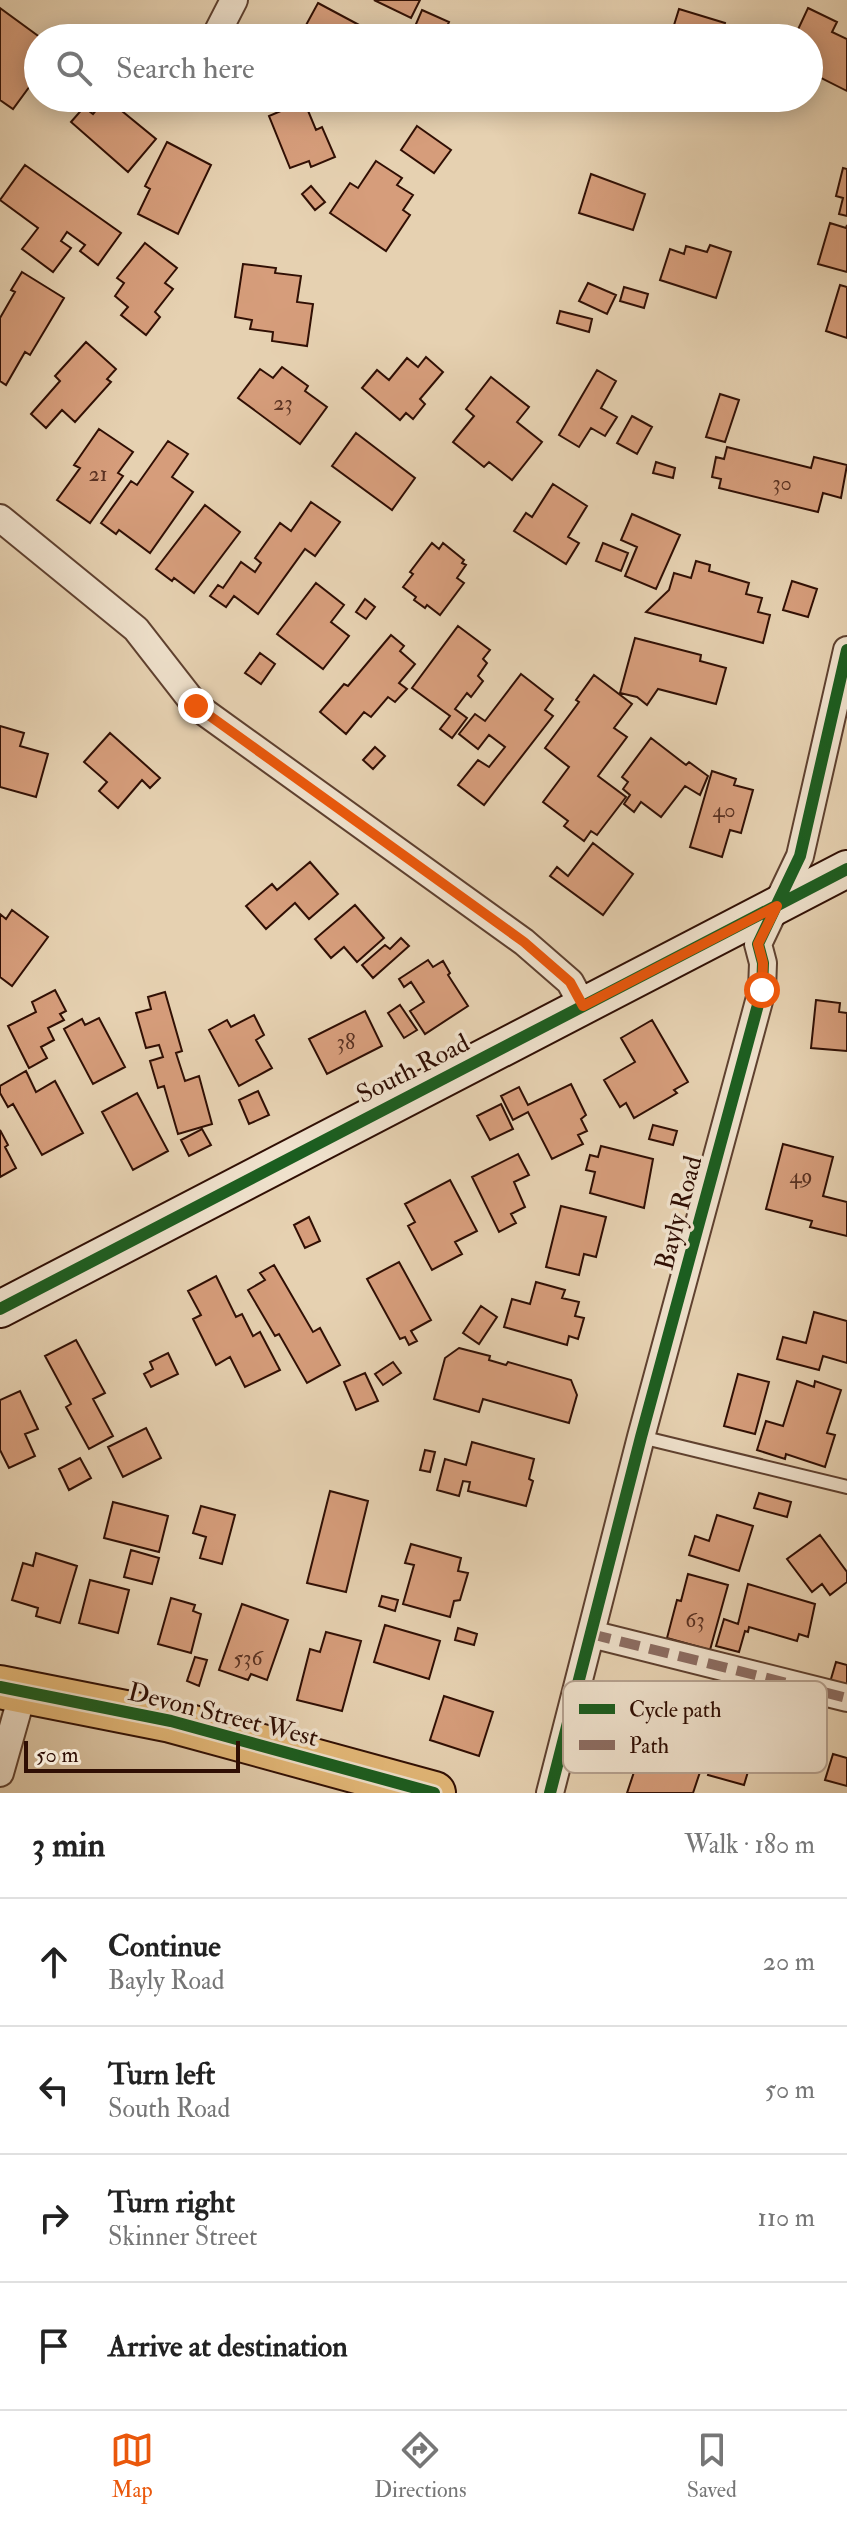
<!DOCTYPE html>
<meta charset="utf-8">
<style>
body{margin:0;font-family:"IM FELL Double Pica",serif;background:#f6f6f6;color:#222}
.scale{position:absolute;left:24px;bottom:20px;width:216px;box-sizing:border-box;padding-left:8px;border:4px solid #300f04;border-top:0;font-size:22px;line-height:28px;white-space:nowrap;color:#300f04;-webkit-text-stroke:6px #efe1cc;paint-order:stroke}
.stop{position:absolute;width:24px;height:24px;margin:-18px;border:6px solid #ea580c;border-radius:50%;background:#fff}
.stop.end{background:#ea580c;border-color:#fff;box-shadow:0 2px 8px #0008}
.list{margin:0;padding:0;list-style:none}
h2{display:flex;justify-content:space-between;align-items:center;height:104px;margin:0;padding:0 32px;font-size:34px}
h2 small{font-size:26px;font-weight:400;color:#767676}
.list li{display:grid;grid-template-columns:52px 1fr auto;gap:24px;align-items:center;box-sizing:border-box;height:128px;padding:0 32px;border-top:2px solid #e0e0e0}
.list b{display:block;font-size:30px;white-space:nowrap}
.list p{margin:0;font-size:26px;white-space:nowrap;color:#767676}
.list em{font-size:26px;font-style:normal;color:#767676}
.icon{flex:none;width:44px;height:44px;fill:none;stroke:currentColor;stroke-width:2;stroke-linecap:round;stroke-linejoin:round}
.map{position:relative;flex:none;width:847px;height:1793px;overflow:hidden}
.search{position:absolute;background:#fff;box-shadow:0 4px 20px #0003;left:24px;right:24px;top:24px;height:88px;display:flex;align-items:center;gap:20px;box-sizing:border-box;padding:0 28px;border-radius:44px;color:#767676;font-size:30px}
.sheet{height:616px;background:#fff}
nav{display:flex;justify-content:space-around;align-items:center;box-sizing:border-box;height:112px;border-top:2px solid #e0e0e0;background:#fff;font-size:22px;color:#767676}
nav a{display:grid;justify-items:center;gap:4px}
nav .on{color:#ea580c}
.map>svg:first-child{display:block}
.building{fill:#d69d7b;stroke:#300f04;stroke-width:2}
.lines{fill:none;stroke-linecap:round;stroke-linejoin:round}
.lane-casing{stroke:#5e402f;stroke-width:16}
.street-casing{stroke:#5e402f;stroke-width:30}
.secondary-casing{stroke:#300f04;stroke-width:40}
.primary-casing{stroke:#300f04;stroke-width:46}
.lane{stroke:#efe1cc;stroke-width:12}
.street{stroke:#efe1cc;stroke-width:26}
.secondary{stroke:#efe1cc;stroke-width:36}
.primary{stroke:#e3b878;stroke-width:42}
.quiet{stroke:#8d6e63;stroke-width:10;stroke-dasharray:20 10;stroke-linecap:butt}
.cycleway-casing{stroke:#efe1cc;stroke-width:17}
.cycleway{stroke:#1b5e20;stroke-width:12}
.route{stroke:#ea580c;stroke-width:10}
.labels{text-anchor:middle;dominant-baseline:central;stroke-width:7;stroke-linejoin:round;paint-order:stroke}
.number-label{font-size:22px;fill:#5a3222}
.street-label{font-size:26px;fill:#300f04;stroke:#efe1cc}
.key{fill:#efe1cc;stroke:#b6a290;stroke-width:2}
.key-label{font-size:22px;fill:#300f04}
</style>
<div class="map">
<svg width="847" height="1793" viewBox="0 0 847 1793">
<rect width="100%" height="100%" fill="#e6d1b1"/>
<filter id="stains"><feTurbulence type="fractalNoise" baseFrequency=".0025" numOctaves="4"/><feColorMatrix values="0 0 0 0 .2 0 0 0 0 .09 0 0 0 0 .02 0 0 0 .5 -.17"/></filter>
<radialGradient id="worn" r=".72"><stop offset=".6" stop-color="#630" stop-opacity="0"/><stop offset="1" stop-color="#630" stop-opacity=".3"/></radialGradient>
<path class="building" d="M374,0H420L411,18Z
M318,3L376,34L374,38H299Z
M0,8L41,38H38V75L13,109L0,100Z
M808,8L837,22L832,32L847,39V91L809,72V38H794Z
M679,9L725,23L721,38H670Z
M422,10L449,22L442,38H428L413,31Z
M106,98L156,139L128,172L71,122L84,107L93,114Z
M304,101L316,130L322,127L335,157L311,167L309,161L290,168L269,116Z
M417,126L451,150L434,173L401,150Z
M167,142L211,165L178,234L138,214L150,189L145,186Z
M376,161L402,178L397,185L413,195L403,210L410,215L386,251L330,213L350,183L358,188Z
M25,165L121,233L98,265L80,251L85,245L67,232L61,241L71,248L53,272L22,249L38,228L0,200Z
M843,168L847,169V216L839,214L843,198L836,196Z
M591,174L645,194L633,230L579,213Z
M311,186L325,202L315,210L302,194Z
M830,223L846,228L847,225V272L818,264Z
M145,243L177,268L165,283L173,289L155,312L160,317L146,335L121,315L128,307L115,296L124,283L117,278Z
M710,245L731,252L716,298L660,280L670,249L684,254L686,246L707,252Z
M243,264L276,268L275,273L301,276L297,302L313,304L307,346L272,341L273,332L250,329L252,320L235,317Z
M22,272L64,298L30,355L25,352L6,385L0,381V318L15,292L11,290Z
M588,283L616,295L607,314L579,301Z
M840,285L847,287V338L826,331Z
M624,287L648,294L644,308L620,301Z
M560,311L592,319L589,332L557,323Z
M86,342L116,369L107,379L111,382L75,422L62,410L46,428L31,414L60,381L55,376Z
M426,357L443,372L420,399L425,404L413,419L406,413L400,420L362,388L377,370L389,380L407,358L418,367Z
M282,367L308,386L305,391L327,407L300,444L238,398L260,369L273,378Z
M597,370L616,381L601,408L617,417L605,436L591,428L579,447L559,435Z
M491,377L529,407L517,422L542,442L512,480L489,462L484,467L453,442L474,416L466,409Z
M720,394L739,400L725,442L706,437Z
M632,416L652,427L637,454L617,443Z
M99,429L133,452L118,473L123,476L90,523L57,500L80,468L74,465Z
M356,433L415,478L392,510L332,466Z
M168,441L188,454L172,477L193,492L150,553L119,530L116,534L101,523L131,481L137,485Z
M727,447L811,468L814,457L847,465L841,498L823,493L818,512L719,488L721,479L712,477L716,457L724,459Z
M656,462L675,468L673,478L653,473Z
M553,484L587,506L568,537L579,543L566,564L514,531L526,513L532,517Z
M311,502L340,522L315,556L305,549L258,614L234,596L226,607L210,596L218,585L223,588L241,562L255,572L261,563L255,558L280,523L291,531Z
M205,505L240,532L194,593L174,578L172,581L156,569Z
M632,514L680,535L656,589L625,576L637,547L621,540Z
M432,543L439,549L443,543L464,560L462,563L466,565L457,578L464,583L440,615L427,605L425,608L414,600L416,597L403,587L413,574L410,572Z
M603,543L628,553L621,571L596,561Z
M696,561L710,565L709,571L749,583L746,594L762,598L758,612L770,615L763,643L646,612L669,590L674,573L691,578Z
M792,581L817,589L808,617L783,610Z
M316,583L344,605L331,622L349,636L323,669L277,634Z
M365,599L375,607L366,619L356,612Z
M458,626L490,650L483,659L487,663L478,676L483,681L471,697L467,693L455,709L467,718L452,738L440,729L450,716L412,688Z
M391,635L404,646L400,651L415,664L399,683L407,689L395,702L388,697L371,717L364,712L346,734L320,712L344,684L348,686Z
M635,638L701,655L700,661L726,668L716,704L658,689L647,705L637,697L620,693Z
M260,653L275,664L261,684L245,673Z
M521,674L553,699L545,710L553,716L484,805L458,785L478,760L489,767L505,747L489,735L478,749L459,734L475,714L485,721Z
M594,675L632,704L614,728L627,737L598,776L626,797L597,835L591,831L584,841L564,826L568,821L543,802L569,767L545,748L579,702L576,700Z
M0,726L24,733L20,746L48,754L36,797L0,787Z
M110,733L160,778L150,788L142,780L118,808L99,791L107,782L84,762Z
M651,738L686,765L689,762L708,776L700,795L685,786L661,817L641,802L634,812L624,804L630,795L623,789L628,782L622,777Z
M375,747L385,756L373,769L363,760Z
M712,771L736,779L734,785L753,790L741,833L730,830L722,857L690,847Z
M593,843L633,874L603,915L550,876L557,867L568,876Z
M310,862L338,894L309,919L295,903L266,929L246,906L272,884L277,890Z
M355,905L384,938L357,962L344,947L331,958L315,939Z
M12,910L48,937L12,986L0,977V914L6,919Z
M401,938L409,946L373,978L362,965L385,945L390,949Z
M428,960L433,967L443,961L450,973L448,975L468,1006L425,1034L410,1011L424,1002L411,982L404,987L399,979Z
M55,990L66,1011L60,1014L64,1020L48,1028L54,1040L41,1047L47,1058L29,1068L8,1026L36,1012L32,1002Z
M165,992L182,1051L176,1053L185,1081L199,1076L212,1124L178,1134L164,1086L158,1088L150,1061L163,1057L159,1045L146,1048L136,1013L151,1009L148,997Z
M816,1000L840,1003L839,1012L847,1013V1051L811,1048Z
M400,1005L417,1030L404,1038L388,1013Z
M365,1011L382,1046L327,1074L309,1039Z
M254,1015L264,1035L256,1040L272,1068L239,1086L209,1030L227,1020L231,1027Z
M99,1018L125,1067L93,1084L64,1029L82,1019L85,1025Z
M652,1020L688,1082L674,1090L677,1093L634,1118L626,1103L620,1107L604,1080L635,1062L621,1038Z
M26,1071L36,1092L55,1081L83,1133L42,1155L13,1104L8,1107L0,1093V1086Z
M571,1084L586,1115L581,1119L587,1131L578,1135L583,1144L552,1159L528,1112L513,1120L501,1096L519,1087L528,1105Z
M258,1091L269,1115L249,1124L239,1100Z
M137,1093L168,1151L133,1170L102,1112Z
M501,1104L513,1129L490,1140L477,1116Z
M653,1125L677,1131L673,1145L649,1139Z
M202,1129L211,1145L189,1156L181,1140Z
M0,1130L8,1145L5,1147L16,1168L0,1177Z
M783,1144L833,1157L823,1196L847,1202V1236L810,1227L812,1221L766,1209Z
M601,1146L653,1159L644,1208L590,1193L595,1172L586,1170L590,1155L598,1157Z
M518,1154L529,1175L514,1182L525,1207L511,1214L516,1223L499,1232L472,1177Z
M450,1180L477,1231L455,1242L462,1254L432,1270L408,1226L415,1222L405,1204Z
M561,1206L606,1217L596,1257L584,1254L579,1275L546,1267Z
M309,1217L320,1241L305,1248L294,1225Z
M399,1262L431,1320L411,1331L417,1341L409,1345L405,1337L400,1339L367,1279Z
M274,1265L313,1332L320,1328L340,1365L307,1383L279,1334L275,1336L248,1290L265,1280L260,1273Z
M216,1276L236,1317L242,1314L253,1336L260,1332L280,1370L245,1387L230,1357L216,1365L193,1319L201,1315L188,1291Z
M536,1282L565,1290L562,1298L579,1302L575,1316L584,1318L578,1339L569,1336L567,1345L504,1327L512,1299L530,1304Z
M481,1306L497,1317L479,1344L463,1333Z
M814,1312L847,1321V1363L823,1356L819,1370L777,1359L783,1337L806,1343Z
M76,1340L105,1393L93,1399L113,1436L89,1449L66,1407L71,1404L45,1356Z
M459,1348L490,1356L489,1360L506,1365L508,1362L571,1380L577,1395L569,1423L483,1399L479,1412L434,1399L445,1358Z
M168,1353L178,1374L151,1387L144,1374L153,1369L150,1362Z
M393,1362L401,1373L383,1385L375,1374Z
M365,1373L378,1401L356,1410L344,1382Z
M738,1374L769,1382L755,1434L724,1426Z
M797,1381L814,1387L815,1381L841,1390L827,1433L835,1435L825,1467L786,1454L785,1459L757,1450L766,1421L783,1426Z
M20,1391L38,1429L25,1434L35,1456L9,1468L0,1450V1400Z
M146,1428L161,1458L123,1477L108,1447Z
M472,1442L534,1459L529,1479L533,1481L526,1506L468,1491L470,1482L463,1481L459,1496L437,1490L445,1459L466,1465Z
M425,1450L435,1452L430,1472L420,1470Z
M80,1458L91,1478L69,1490L59,1469Z
M330,1491L368,1501L346,1592L307,1583Z
M759,1493L791,1502L787,1517L754,1508Z
M113,1502L168,1516L159,1552L104,1538Z
M201,1506L235,1515L222,1564L200,1558L206,1537L193,1533Z
M717,1515L753,1526L739,1571L689,1555L695,1536L709,1541Z
M820,1535L847,1572V1582L830,1595L822,1584L812,1592L787,1559Z
M411,1544L461,1558L458,1571L468,1573L460,1600L454,1601L450,1617L403,1604L414,1565L405,1563Z
M131,1550L159,1558L152,1584L124,1577Z
M36,1553L77,1566L60,1623L36,1616L38,1608L12,1600L23,1563L33,1566Z
M688,1574L728,1585L710,1650L667,1638L677,1600L681,1601Z
M90,1580L129,1590L118,1633L79,1623Z
M748,1584L815,1604L808,1637L799,1634L797,1641L749,1627L748,1632L745,1631L739,1652L716,1646L724,1619L738,1624Z
M382,1596L398,1600L395,1611L379,1606Z
M171,1598L195,1605L193,1611L201,1614L191,1653L158,1644Z
M242,1604L288,1620L267,1680L251,1674L248,1680L219,1670Z
M385,1625L440,1641L429,1679L374,1662Z
M458,1628L477,1634L474,1645L455,1640Z
M326,1632L361,1641L342,1711L297,1700L310,1649L320,1652Z
M195,1657L207,1660L199,1686L187,1681Z
M836,1662L847,1665V1695L828,1689Z
M444,1696L493,1712L479,1756L430,1740Z
M641,1751L700,1772L693,1793H627Z
M833,1754L847,1758V1786L825,1780Z
M714,1755L750,1765L744,1785L708,1775Z"/>
<g class="lines">
<defs>
<path id="lane" d="M641,1437L847,1487"/>
<path id="street" d="M215,37L234,0
M0,518L136,629L196,706L524,942L570,982L583,1006
M591,1634L847,1698
M0,1773L23,1692
M550,1793L641,1437L762,990L763,963L758,944L800,856L847,650"/>
<path id="secondary" d="M0,1309L847,869"/>
<path id="primary" d="M0,1687L171,1721L434,1793"/>
</defs>
<use href="#lane" class="lane-casing"/>
<use href="#street" class="street-casing"/>
<use href="#secondary" class="secondary-casing"/>
<use href="#primary" class="primary-casing"/>
<use href="#lane" class="lane"/>
<use href="#street" class="street"/>
<use href="#secondary" class="secondary"/>
<use href="#primary" class="primary"/>
<path class="quiet" d="M591,1634L847,1698"/>
<defs>
<path id="cycleway" d="M0,1309L847,869
M0,1687L171,1721L434,1793
M550,1793L641,1437L762,990L763,963L758,944L800,856L847,650"/>
</defs>
<use href="#cycleway" class="cycleway-casing"/>
<use href="#cycleway" class="cycleway"/>
</g>
<g class="lines">
<path class="route" d="M196,706L524,942L570,982L583,1006L777,906L758,944L763,963L762,990"/>
</g>
<g class="labels">
<g class="number-label">
<text x="283" y="403">23</text>
<text x="98" y="474">21</text>
<text x="782" y="483">30</text>
<text x="724" y="810">40</text>
<text x="346" y="1042">38</text>
<text x="801" y="1176">49</text>
<text x="695" y="1620">63</text>
<text x="248" y="1658">536</text>
</g>
<g class="street-label">
<text transform="translate(413 1069) rotate(-27)">South Road</text>
<text transform="translate(679 1213) rotate(-75)">Bayly Road</text>
<text transform="translate(223 1715) rotate(14)">Devon Street West</text>
</g>
</g>
<rect x="563" y="1681" width="264" height="92" rx="12" class="key"/>
<rect x="579" y="1704" width="36" height="10" fill="#1b5e20"/>
<rect x="579" y="1740" width="36" height="10" fill="#8d6e63"/>
<g class="key-label">
<text x="629" y="1717">Cycle path</text>
<text x="629" y="1753">Path</text>
</g>
<rect width="100%" height="100%" filter="url(#stains)"/>
<rect width="100%" height="100%" fill="url(#worn)"/>
</svg>
<div class="scale">50 m</div>
<div class="stop" style="left:762px;top:990px"></div>
<div class="stop end" style="left:196px;top:706px"></div>
<div class="search"><svg class="icon" aria-label="search" viewBox="0 0 24 24"><circle cx="10" cy="10" r="6"/><path d="M15 15l6 6"/></svg>Search here</div>
</div>
<section class="sheet">
<h2>3 min<small>Walk · 180 m</small></h2>
<ul class="list">
<li><svg class="icon" aria-label="ahead" viewBox="0 0 24 24"><path d="M12 20V5M6 11l6-6 6 6"/></svg><div><b>Continue</b><p>Bayly Road</p></div><em>20 m</em></li>
<li><svg class="icon" aria-label="left" viewBox="0 0 24 24"><path d="M17 20v-9H6M10 6l-5 5 5 5"/></svg><div><b>Turn left</b><p>South Road</p></div><em>50 m</em></li>
<li><svg class="icon" aria-label="right" viewBox="0 0 24 24"><path d="M7 20v-9h11M14 6l5 5-5 5"/></svg><div><b>Turn right</b><p>Skinner Street</p></div><em>110 m</em></li>
<li><svg class="icon" aria-label="arrive" viewBox="0 0 24 24"><path d="M6 21V4h12l-3 4 3 4H6"/></svg><div><b>Arrive at destination</b></div></li>
</ul>
</section>
<nav>
<a class="on"><svg class="icon" aria-label="map" viewBox="0 0 24 24"><path d="M3 6l6-2 6 2 6-2v14l-6 2-6-2-6 2zM9 4v14M15 6v14"/></svg>Map</a>
<a><svg class="icon" aria-label="directions" viewBox="0 0 24 24"><path d="M12 3l9 9-9 9-9-9zM9 14v-3h6M13 9l2 2-2 2"/></svg>Directions</a>
<a><svg class="icon" aria-label="saved" viewBox="0 0 24 24"><path d="M7 4h10v16l-5-4-5 4z"/></svg>Saved</a>
</nav>
